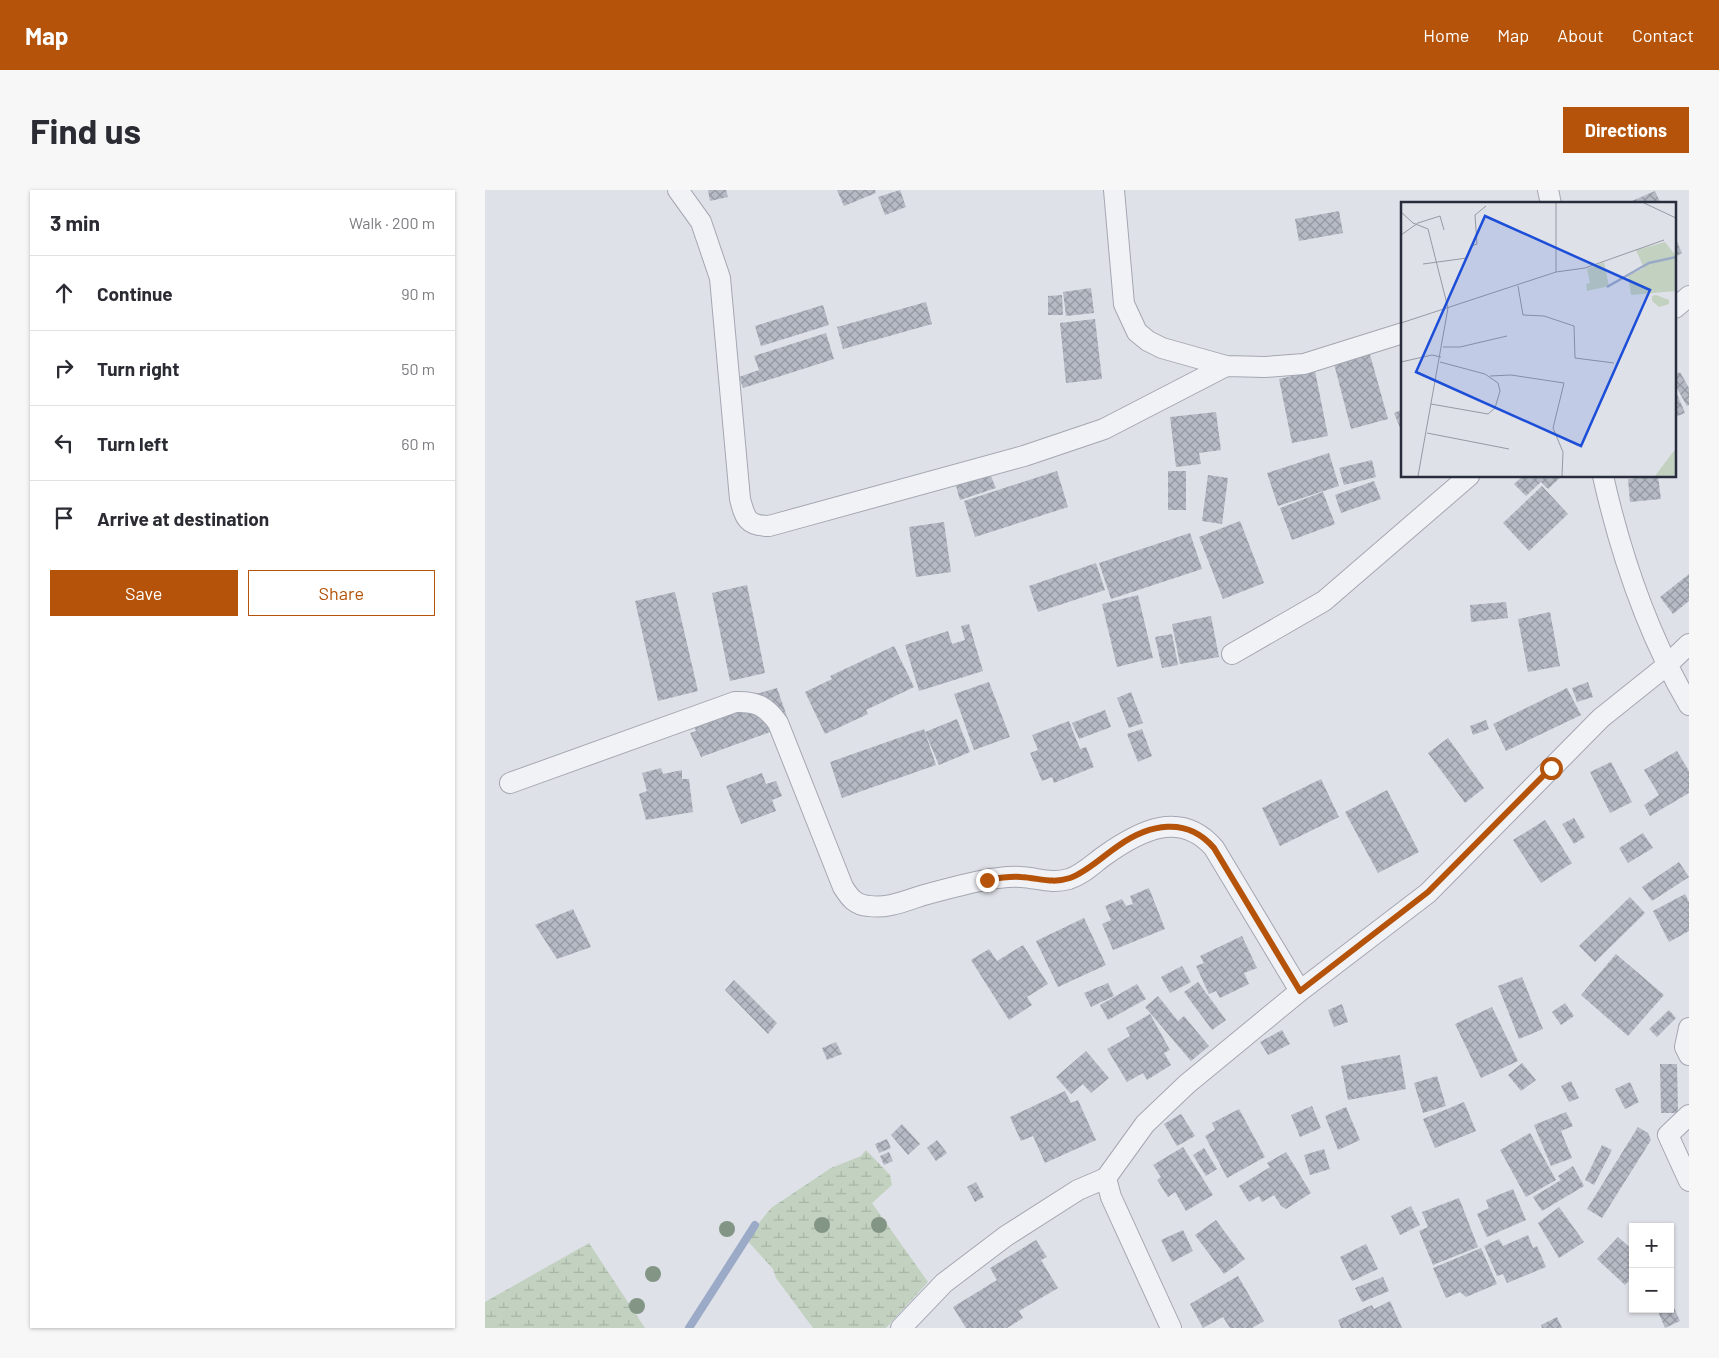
<!DOCTYPE html>
<meta charset="utf-8">
<style>
body{margin:0;font-family:Barlow,sans-serif;background:#f7f7f7;color:#2b2b33}
.controls{position:absolute;right:15px;bottom:15px;display:grid;overflow:hidden;border-radius:0px;box-shadow:0 1px 4px #0004}
.controls button{width:45px;height:45px;display:grid;place-items:center;padding:0;border:0;border-bottom:1px solid #e1e1e2;background:#fff;color:#2b2b33;font:25px sans-serif}
.stop{position:absolute;width:15px;height:15px;margin:-11px;border:4px solid #b45309;border-radius:50%;background:#fff}
.stop.end{background:#b45309;border-color:#fff;box-shadow:0 1px 5px #0008}
.list{margin:0;padding:0;list-style:none}
h2{display:flex;justify-content:space-between;align-items:center;height:65px;margin:0;padding:0 20px;font-size:21px}
h2 small{font-size:16px;font-weight:400;color:#7c7c81}
.list li{display:grid;grid-template-columns:32px 1fr auto;gap:15px;align-items:center;box-sizing:border-box;height:75px;padding:0 20px;border-top:1px solid #e1e1e2}
.list b{display:block;font-size:19px;white-space:nowrap}
.list em{font-size:16px;font-style:normal;color:#7c7c81}
.actions{display:flex;gap:10px;padding:15px 20px}
.actions a{flex:1;padding:11px 0;border:1px solid #b45309;border-radius:0px;text-align:center;font-size:18px;color:#b45309}
.actions .main{background:#b45309;color:#fff}
.icon{flex:none;width:28px;height:28px;fill:none;stroke:currentColor;stroke-width:2;stroke-linecap:round;stroke-linejoin:round}
.map{position:relative;flex:none;width:1204px;height:1138px;overflow:hidden;border-radius:0px}
header{display:flex;align-items:center;gap:30px;box-sizing:border-box;height:70px;padding:0 25px;background:#b45309;color:#fff}
header strong{font-size:24px}
nav{display:flex;gap:28px;margin-inline-start:auto;font-size:18px}
.intro{display:flex;align-items:center;justify-content:space-between;box-sizing:border-box;height:120px;padding:0 30px}
h1{margin:0;font-size:35px}
.button{padding:12px 22px;border-radius:0px;background:#b45309;color:#fff;font-size:18px;font-weight:700}
main{display:flex;gap:30px;padding:0 30px}
aside{flex:1;background:#fff;border-radius:0px;box-shadow:0 1px 4px #0004}
.map>svg:first-child{display:block}
.wetland{fill:url(#wetland-marsh)}
.lines{fill:none;stroke-linecap:round;stroke-linejoin:round}
.stream{stroke:#9baac7;stroke-width:8}
.building{fill:url(#building-cross-hatch)}
.street-casing{stroke:#a4a7b2;stroke-width:22}
.street{stroke:#f1f2f6;stroke-width:20}
.tree{fill:#839686}
.route{stroke:#b45309;stroke-width:6}
.inset-river{fill:none;stroke:#9baac7;stroke-width:2.5}
.inset-road{fill:none;stroke:#9699a4;stroke-width:1}
.view{fill:#1d4ed8;fill-opacity:0.15;stroke:#1d4ed8;stroke-width:2.5}
.inset-edge{fill:none;stroke:#282d3e;stroke-width:2.5}
</style>
<header>
<strong>Map</strong>
<nav><a>Home</a><a>Map</a><a>About</a><a>Contact</a></nav>
</header>
<div class="intro"><h1>Find us</h1><a class="button">Directions</a></div>
<main>
<aside>
<h2>3 min<small>Walk · 200 m</small></h2>
<ul class="list">
<li><svg class="icon" aria-label="ahead" viewBox="0 0 24 24"><path d="M12 20V5M6 11l6-6 6 6"/></svg><div><b>Continue</b></div><em>90 m</em></li>
<li><svg class="icon" aria-label="right" viewBox="0 0 24 24"><path d="M7 20v-9h11M14 6l5 5-5 5"/></svg><div><b>Turn right</b></div><em>50 m</em></li>
<li><svg class="icon" aria-label="left" viewBox="0 0 24 24"><path d="M17 20v-9H6M10 6l-5 5 5 5"/></svg><div><b>Turn left</b></div><em>60 m</em></li>
<li><svg class="icon" aria-label="arrive" viewBox="0 0 24 24"><path d="M6 21V4h12l-3 4 3 4H6"/></svg><div><b>Arrive at destination</b></div></li>
</ul>
<div class="actions"><a class="main">Save</a><a>Share</a></div>
</aside>
<div class="map">
<svg width="1204" height="1138" viewBox="0 0 1204 1138">
<defs>
<pattern id="wetland-marsh" width="20" height="14" patternUnits="userSpaceOnUse" patternTransform="scale(1.25)"><rect width="20" height="14" fill="#c2d1c0"/><path d="M1 5h8M5 5V1M11 12h8M15 12V8" fill="none" stroke="#a7b4a6"/></pattern>
<pattern id="building-cross-hatch" width="8" height="8" patternUnits="userSpaceOnUse" patternTransform="scale(1.25)"><rect width="8" height="8" fill="#b6bac4"/><path d="M0 0l8 8M0 8l8-8" fill="none" stroke="#9498a1"/></pattern>
</defs>
<rect width="100%" height="100%" fill="#dfe1e8"/>
<path class="wetland" d="M381,960L405,985L407,995L387,1013L443,1092L401,1138H328L291,1088L288,1079L261,1049L286,1018L346,978L376,966Z
M104,1053L160,1138H0V1112Z"/>
<g class="lines">
<path class="stream" d="M204,1138L270,1035"/>
</g>
<path class="building" d="M223,0H241L243,7L225,11Z
M352,0H390L391,3L359,16Z
M415,0L421,17L400,25L393,7Z
M1170,1L1176,14H1140Z
M854,21L858,43L814,51L810,29Z
M1190,47L1197,63L1190,67Z
M606,98L609,123L581,126L578,102Z
M577,105L578,125H563V106Z
M441,112L447,134L358,159L352,137Z
M338,115L344,135L276,156L270,136Z
M610,129L617,189L581,193L575,133Z
M341,143L349,169L258,198L254,187L274,180L269,166Z
M884,161L903,229L866,239L848,170Z
M830,181L843,246L807,253L794,189Z
M1195,182L1204,198V215L1202,216L1190,195V185Z
M1190,199L1200,223L1190,227Z
M918,219V245L909,223Z
M731,222L736,260L714,263L716,274L691,277L685,227Z
M844,263L854,296L793,316L782,283Z
M887,270L891,287L859,295L854,278Z
M572,281L583,317L490,347L479,311Z
M683,281H701V320H683Z
M505,284L511,298L475,310L471,296Z
M723,285L743,288L737,334L717,331Z
M1038,286H1077L1063,299L1056,292L1041,306L1029,294Z
M1173,286L1176,309L1145,312L1143,289Z
M889,291L896,309L856,323L850,305Z
M1057,296L1083,324L1044,361L1018,333Z
M838,302L850,334L807,350L795,318Z
M755,331L779,393L738,409L714,347Z
M459,332L466,382L431,387L424,337Z
M705,343L717,379L626,409L614,373Z
M611,373L620,400L553,422L544,396Z
M1204,384V411L1188,424L1175,407Z
M262,395L280,483L245,491L227,403Z
M190,402L213,501L173,511L150,411Z
M653,405L668,468L632,477L617,414Z
M1021,412L1023,428L986,432L985,415Z
M1065,422L1075,476L1043,482L1033,429Z
M726,426L734,467L695,474L687,434Z
M484,434L498,481L434,501L420,455L463,441L467,454L480,450L476,436Z
M687,444L693,475L677,478L670,447Z
M409,456L429,497L381,520L383,524L340,544L320,502L347,489L345,486Z
M504,492L525,547L489,560L469,504Z
M1103,492L1108,507L1092,512L1087,498Z
M292,498L305,535L216,567L205,543L211,541L204,523Z
M1082,498L1096,525L1021,561L1008,534Z
M646,502L658,533L644,538L632,508Z
M620,520L626,537L594,549L587,533Z
M472,529L485,562L454,575L440,542Z
M1001,530L1004,539L988,545L985,536Z
M584,531L595,559L601,557L609,577L569,593L567,587L557,591L545,563L553,560L547,545Z
M439,539L451,575L357,608L345,572Z
M657,539L667,566L653,572L642,544Z
M963,548L999,598L980,613L943,563Z
M1192,561L1204,581V603L1165,626L1159,615L1174,605L1159,580Z
M1126,572L1147,612L1125,623L1105,582Z
M176,578L178,584L197,580V589H204L208,622L161,630L154,604L162,601L157,583Z
M277,583L281,594L291,591L297,606L287,610L291,621L256,634L241,596Z
M836,589L854,627L795,656L777,618Z
M902,600L934,662L893,683L860,622Z
M1089,628L1100,647L1089,654L1077,634Z
M1060,630L1087,673L1056,693L1028,650Z
M1158,643L1168,658L1143,673L1134,658Z
M1194,672L1204,687L1167,711L1157,697Z
M664,698L680,739L628,760L617,734L626,730L620,716L637,709L641,716L648,714L645,706Z
M1200,704L1204,712V741L1184,752L1168,721Z
M1145,707L1160,723L1110,772L1094,756Z
M88,719L106,757L72,769L50,735Z
M599,728L621,775L573,797L551,751Z
M757,746L772,778L759,783L764,794L735,808L731,801L724,804L711,776L719,773L715,766Z
M538,755L563,794L542,807L547,815L524,830L486,770L504,759L512,771Z
M1131,764L1179,805L1143,846L1096,805Z
M697,776L706,792L685,803L676,787Z
M1037,787L1058,839L1034,849L1013,796Z
M249,790L292,833L283,844L240,800Z
M713,792L741,830L727,840L699,802Z
M623,793L629,806L606,817L599,803Z
M652,794L661,809L623,830L615,815Z
M673,806L693,831L699,826L724,856L706,871L660,817Z
M1080,813L1089,826L1076,835L1067,822Z
M857,814L863,832L849,837L843,820Z
M1007,817L1033,871L996,888L970,834Z
M1184,820L1191,828L1172,847L1164,839Z
M665,824L685,860L679,863L686,875L662,890L658,883L642,892L622,859L645,846L641,838Z
M797,840L805,854L783,865L775,852Z
M351,852L357,864L342,870L337,858Z
M601,861L624,888L606,903L598,894L586,904L571,887Z
M915,865L921,899L863,910L856,876Z
M1037,873L1051,890L1036,901L1023,885Z
M1175,874H1192L1193,923H1176Z
M952,886L961,916L938,923L929,893Z
M1086,891L1094,908L1084,912L1076,896Z
M1145,892L1154,912L1140,919L1130,899Z
M580,901L586,913L593,910L611,950L560,973L548,946L536,951L525,927Z
M979,912L991,941L950,958L938,929Z
M827,916L836,938L815,947L806,925Z
M861,917L875,950L853,960L840,926Z
M754,919L780,967L742,988L720,946L730,940L727,933Z
M1081,922L1088,936L1076,941L1087,968L1066,976L1049,935Z
M696,924L710,946L692,956L679,934Z
M417,934L435,954L423,965L406,945Z
M1153,937L1163,943L1166,950L1117,1028L1102,1019Z
M1045,943L1071,990L1041,1007L1015,960Z
M402,949L406,958L394,963L390,954Z
M452,950L462,963L451,971L442,958Z
M1117,955L1127,960L1109,995L1100,990Z
M698,957L728,1005L701,1021L690,1002L683,1007L672,990L676,987L668,975Z
M719,958L732,979L721,986L708,965Z
M839,959L845,979L825,985L819,965Z
M404,962L408,971L399,975L395,966Z
M801,962L826,1003L801,1019L796,1016L789,1005L777,1012L774,1006L764,1012L754,996L785,977L782,973Z
M1088,976L1099,996L1057,1021L1048,1007L1076,990L1073,986Z
M491,992L499,1007L490,1012L482,997Z
M1028,999L1041,1030L1002,1047L992,1024L1004,1018L1001,1010Z
M974,1008L993,1057L948,1075L934,1041L943,1037L937,1022Z
M926,1016L935,1035L915,1045L906,1026Z
M1074,1017L1099,1052L1074,1068L1053,1033Z
M731,1030L760,1069L739,1084L710,1045Z
M698,1040L708,1061L687,1072L676,1050Z
M1043,1045L1048,1058L1052,1056L1061,1077L1022,1093L1018,1084L1012,1086L999,1056L1014,1049L1018,1056Z
M1133,1047L1148,1060V1086L1140,1095L1112,1069Z
M551,1050L562,1067L556,1070L573,1098L534,1121L538,1128L522,1138H481L468,1117L512,1090L505,1078Z
M881,1054L893,1079L867,1091L855,1067Z
M996,1058L1012,1094L981,1107L975,1102L961,1108L948,1078Z
M753,1086L779,1131L767,1138H745L738,1127L718,1138L705,1114Z
M898,1087L904,1101L877,1112L870,1098Z
M1185,1109L1195,1131L1180,1138L1172,1119H1185Z
M905,1111L917,1138H856L853,1130L887,1115L889,1119Z
M1072,1127L1077,1138H1057L1056,1135Z"/>
<g class="lines">
<defs>
<path id="street" d="M193,0L216,32L235,88L255,309C260,328 262,336 284,336L539,266L619,239L741,176
M629,0L639,114L652,142L663,151L677,158L741,176L780,177L819,174L918,143
M1063,0L1066,14
M1190,118L1204,106
M1118,286C1136,366 1163,445 1204,515
M747,464L839,411L984,286
M25,593L250,512C271,511 281,516 293,533L358,697C365,708 370,715 384,716C403,719 422,710 439,705C461,699 483,693 505,689C515,688 526,686 536,687C553,688 566,694 584,689C597,685 608,674 619,666C654,641 695,619 729,658L815,801
M1204,838L1200,857L1204,865
M1204,925L1183,945L1204,991
M416,1138L459,1093L521,1046L593,1000L621,988
M686,1138L626,1007L621,988L660,934L702,894L815,801L943,703L1116,528L1181,476L1204,454"/>
</defs>
<use href="#street" class="street-casing"/>
<use href="#street" class="street"/>
</g>
<g class="tree">
<circle cx="337" cy="1035" r="8"/>
<circle cx="394" cy="1035" r="8"/>
<circle cx="242" cy="1039" r="8"/>
<circle cx="168" cy="1084" r="8"/>
<circle cx="152" cy="1116" r="8"/>
</g>
<g class="lines">
<path class="route" d="M502,690C513,688 525,686 536,687C554,688 567,694 585,688C602,682 618,666 633,656C664,634 702,626 729,658L815,801L943,702L1066,578"/>
</g>
<g transform="translate(916 12)">
<rect width="275" height="275" fill="#dfe1e8"/>
<path d="M275,246V274H254Z" fill="#c2d1c0"/>
<path d="M255,93L268,98V102L258,105L251,99V94Z" fill="#c2d1c0"/>
<path d="M264,40L275,54V89L230,93L227,74L243,66L235,48ZM203,60L208,84L186,89L185,82L189,81L186,67Z" fill="#c2d1c0"/>
<path class="inset-river" d="M206,85L248,61L275,55"/>
<path class="inset-road" d="M243,1L275,16M0,10L12,21L27,27L47,106L17,274M0,33L17,21L39,14L43,28M22,62L66,56L70,44L76,42L74,13L85,4M155,70L184,66L263,38M117,84L122,113L143,114L173,124L174,156L213,161M0,121L155,70V1M42,145H59L106,134M0,160L31,153L40,155M89,174L110,173L163,181L152,226L162,250L161,274M30,202L87,212L94,206L99,189L97,181L84,172L39,160M26,231L108,247"/>
<path class="view" d="M84,14L249,88L180,244L15,170Z"/>
<rect width="275" height="275" class="inset-edge"/>
</g>
</svg>
<div class="controls">
<button>+</button>
<button>−</button>
</div>
<div class="stop" style="left:1066px;top:578px"></div>
<div class="stop end" style="left:502px;top:690px"></div>
</div>
</main>
